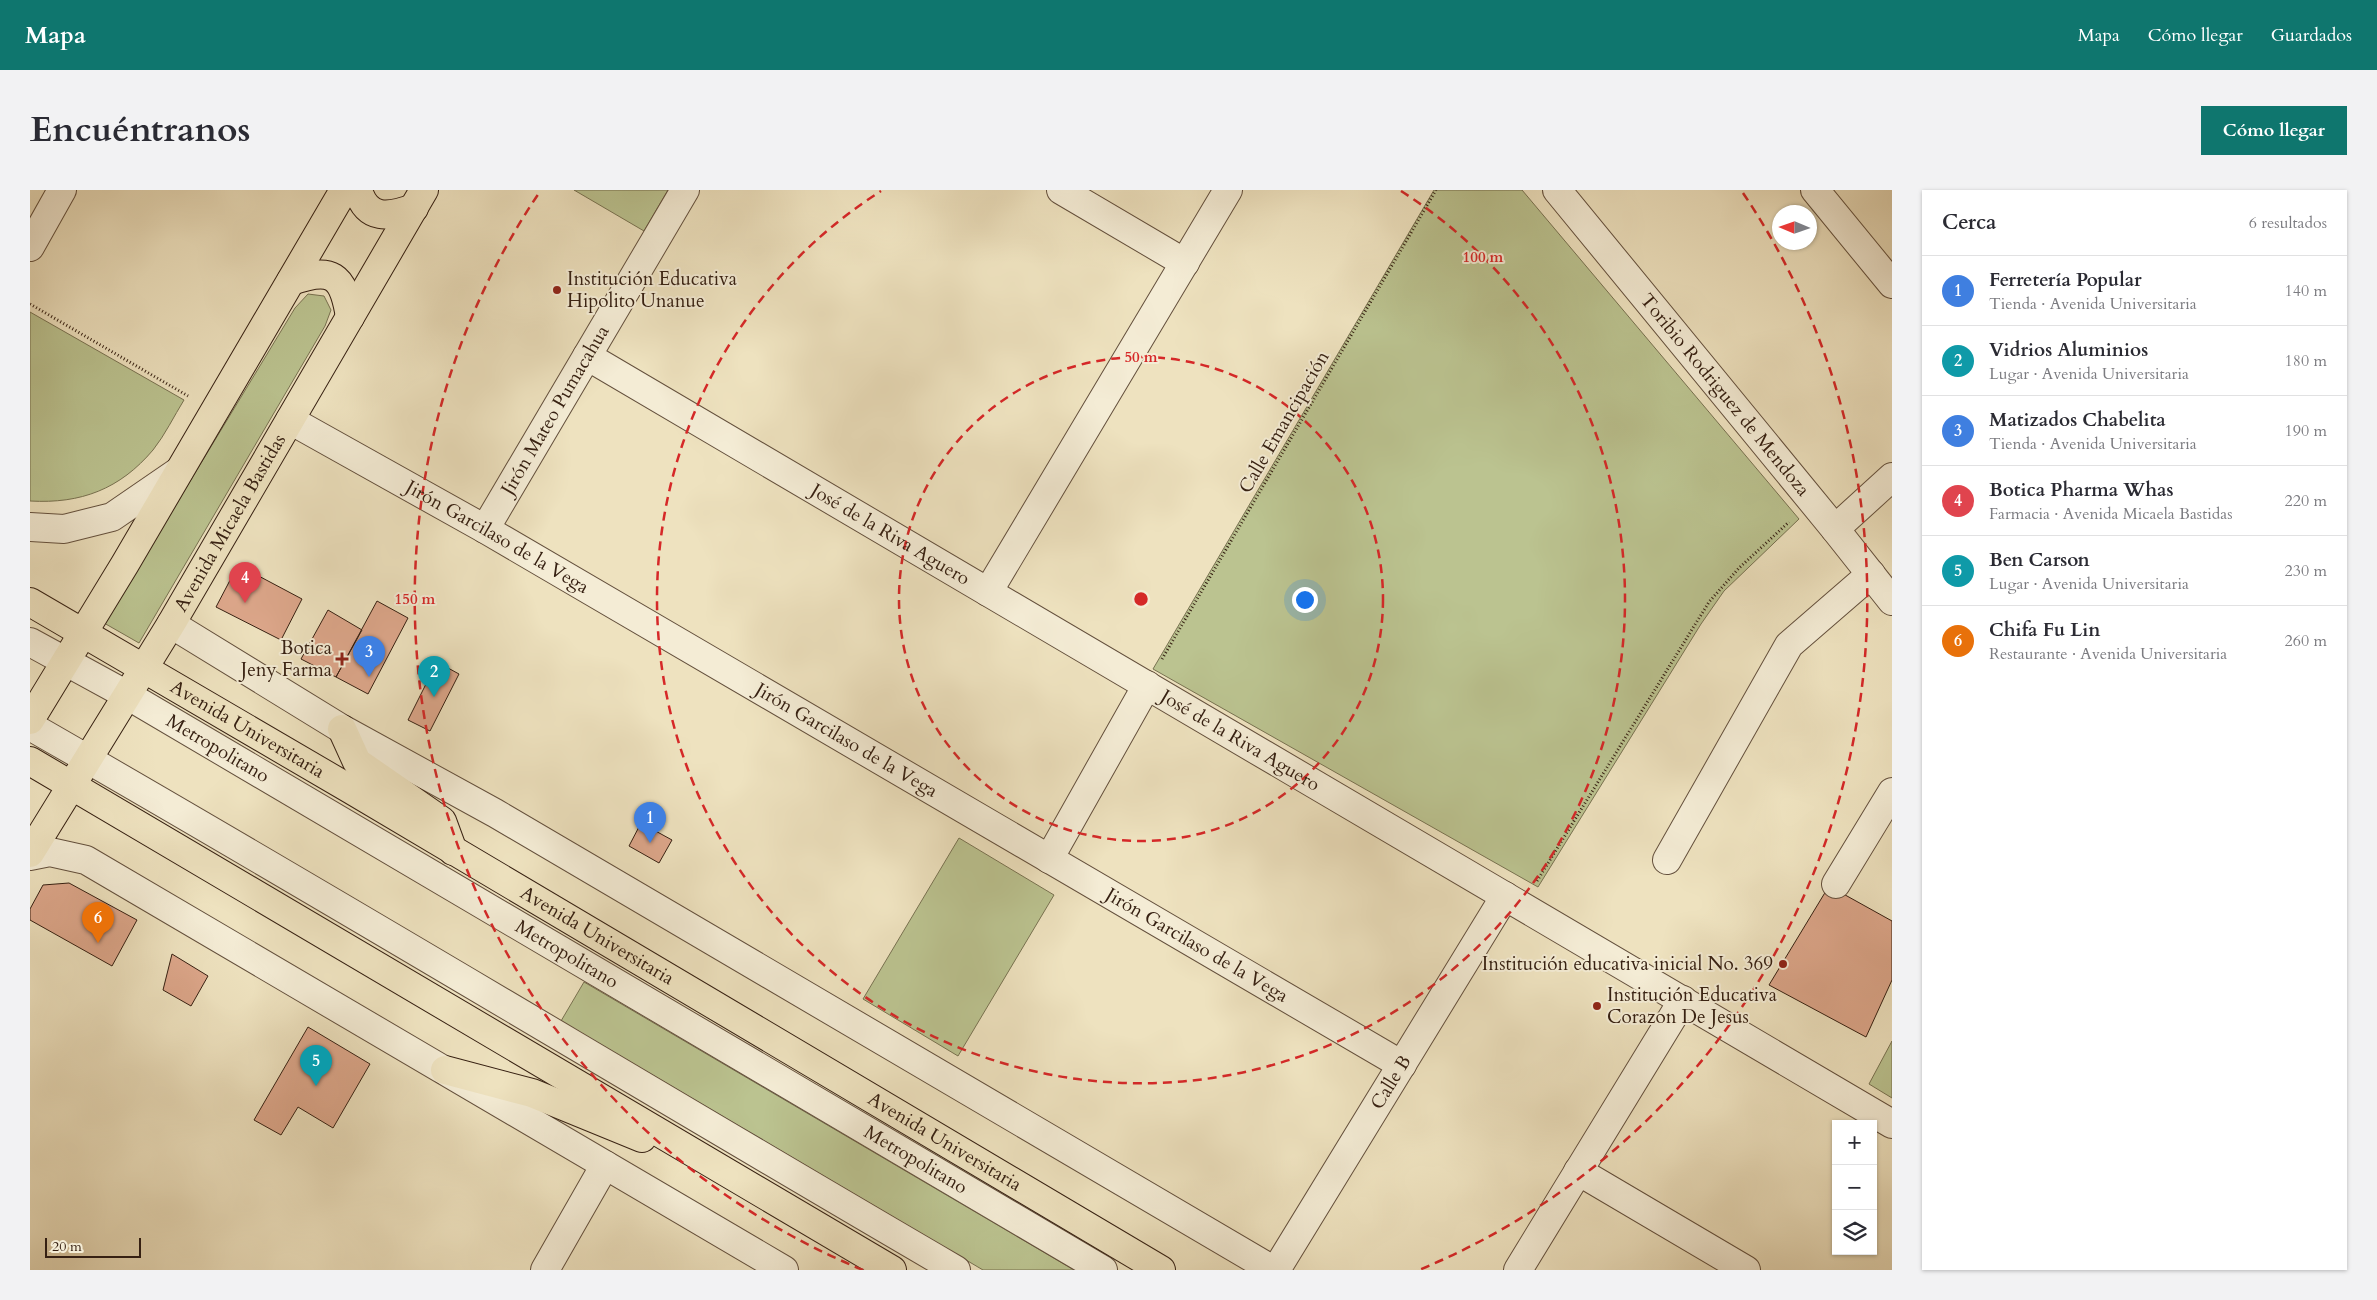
<!DOCTYPE html>
<html lang="es">
<meta charset="utf-8">
<style>
body{margin:0;font-family:Cardo,serif;background:#f2f2f3;color:#2b2b33}
.controls{position:absolute;right:15px;bottom:15px;display:grid;overflow:hidden;border-radius:0px;box-shadow:0 1px 4px #0004}
.controls button{width:45px;height:45px;display:grid;place-items:center;padding:0;border:0;border-bottom:1px solid #e1e1e2;background:#fff;color:#2b2b33;font:25px sans-serif}
.compass{position:absolute;left:1742px;top:15px;width:45px;height:45px;border-radius:50%;background:#fff;box-shadow:0 1px 4px #0004;rotate:272deg}
.scale{position:absolute;left:15px;bottom:12px;width:96px;box-sizing:border-box;padding-left:5px;border:2px solid #362012;border-top:0;font-size:14px;line-height:18px;white-space:nowrap;color:#362012;-webkit-text-stroke:4px #f4ecd5;paint-order:stroke}
.you{position:absolute;left:1274px;top:409px;width:18px;height:18px;margin:-12px;border:4px solid #fff;border-radius:50%;background:#1a73e8;box-shadow:0 0 0 8px #1a73e833}
.badge{display:grid;place-items:center;width:32px;height:32px;border-radius:50%;background:#0f766e;color:#fff;font-size:16px;font-weight:700}
.pin{position:absolute;translate:-50% -41px;filter:drop-shadow(0 1px 2px #0008)}
.pin::after{content:'';position:absolute;top:26px;width:18px;height:15px;background:inherit;clip-path:polygon(0 0,100% 0,50% 100%)}
.list{margin:0;padding:0;list-style:none}
h2{display:flex;justify-content:space-between;align-items:center;height:65px;margin:0;padding:0 20px;font-size:21px}
h2 small{font-size:16px;font-weight:400;color:#7c7c81}
.list li{display:grid;grid-template-columns:32px 1fr auto;gap:15px;align-items:center;box-sizing:border-box;height:70px;padding:0 20px;border-top:1px solid #e1e1e2}
.list b{display:block;font-size:19px;white-space:nowrap}
.list p{margin:0;font-size:16px;white-space:nowrap;color:#7c7c81}
.list em{font-size:16px;font-style:normal;color:#7c7c81}
.icon{flex:none;width:28px;height:28px;fill:none;stroke:currentColor;stroke-width:2;stroke-linecap:round;stroke-linejoin:round}
.map{position:relative;flex:none;width:1862px;height:1080px;overflow:hidden;border-radius:0px}
header{display:flex;align-items:center;gap:30px;box-sizing:border-box;height:70px;padding:0 25px;background:#0f766e;color:#fff}
header strong{font-size:24px}
nav{display:flex;gap:28px;margin-inline-start:auto;font-size:18px}
.intro{display:flex;align-items:center;justify-content:space-between;box-sizing:border-box;height:120px;padding:0 30px}
h1{margin:0;font-size:35px}
.button{padding:12px 22px;border-radius:0px;background:#0f766e;color:#fff;font-size:18px;font-weight:700}
main{display:flex;gap:30px;padding:0 30px}
aside{flex:1;background:#fff;border-radius:0px;box-shadow:0 1px 4px #0004}
.map>svg:first-child{display:block}
.green{fill:#bbc390;stroke:#787251}
.building{fill:#dda78b;stroke:#362012}
.lines{fill:none;stroke-linecap:round;stroke-linejoin:round}
.minor-casing{stroke:#64503d;stroke-width:30}
.major-casing{stroke:#362012;stroke-width:30}
.path{stroke:#362012;stroke-width:3;stroke-dasharray:1 2.5;stroke-linecap:butt}
.minor{stroke:#f4ecd5;stroke-width:28}
.major{stroke:#eee2bf;stroke-width:28}
.ring{fill:none;stroke:#d62828;stroke-width:2.5;stroke-dasharray:9 6}
.poi-dot{fill:#8f2418;stroke:#f4ecd5;stroke-width:2}
.labels{text-anchor:middle;dominant-baseline:central;stroke-width:4;stroke-linejoin:round;paint-order:stroke}
.poi-label{font-size:19px;fill:#362012;stroke:#f4ecd5;text-anchor:start}
.street-label{font-size:19px;fill:#362012;stroke:#f4ecd5}
.centre{fill:#d62828;stroke:#f4ecd5;stroke-width:2.5}
.ring-label{font-size:15px;text-anchor:middle;font-weight:bold;fill:#d62828;stroke:#f4ecd5;stroke-width:4;stroke-linejoin:round;paint-order:stroke}
</style>
<header>
<strong>Mapa</strong>
<nav><a>Mapa</a><a>Cómo llegar</a><a>Guardados</a></nav>
</header>
<div class="intro"><h1>Encuéntranos</h1><a class="button">Cómo llegar</a></div>
<main>
<div class="map">
<svg width="1862" height="1080" viewBox="0 0 1862 1080">
<rect width="100%" height="100%" fill="#eee2bf"/>
<filter id="stains"><feTurbulence type="fractalNoise" baseFrequency=".004" numOctaves="4"/><feColorMatrix values="0 0 0 0 .2 0 0 0 0 .09 0 0 0 0 .02 0 0 0 .5 -.17"/></filter>
<radialGradient id="worn" r=".72"><stop offset=".6" stop-color="#630" stop-opacity="0"/><stop offset="1" stop-color="#630" stop-opacity=".3"/></radialGradient>
<path class="green" d="M544,0H638L614,41Z
M1404,0H1492L1769,329L1694,401L1671,434L1508,697L1123,479Z
M278,104L294,106L301,120L295,136L109,453L74,433L265,118Z
M0,122L154,210C144,226 135,245 123,260C90,299 51,314 0,311Z
M929,648L1024,705L928,866L833,809Z
M554,792L1044,1080H953L531,831Z
M1862,851V908L1839,894Z"/>
<path class="building" d="M208,375L272,409L251,450L186,417Z
M347,411L378,428L338,504L306,487Z
M298,420L332,440L306,487L271,469Z
M407,472L429,484L400,541L378,530Z
M611,633L642,650L629,673L599,656Z
M39,693L107,730L82,776L0,730V719L13,695Z
M1799,696L1862,731V790L1836,847L1739,795Z
M142,764L178,786L161,816L133,800Z
M278,837L340,874L303,938L268,917L251,945L224,930Z"/>
<g class="lines">
<defs>
<g id="minor">
<path d="M1031,0L1155,73"/>
<path id="s1" d="M1527,0L1805,339L1862,411"/>
<path d="M1785,0L1862,94"/>
<path d="M0,57L32,0"/>
<path id="s2" d="M557,166L1862,934"/>
<path id="s3" d="M260,230L455,339L1372,875"/>
<path d="M0,337L34,339L82,327L149,281"/>
<path id="s4" d="M455,339L655,0"/>
<path d="M1805,339L1862,287"/>
<path d="M958,402L1198,0"/>
<path d="M141,434L312,539L465,623L1243,1080"/>
<path id="s5" d="M0,452L97,505L1073,1080"/>
<path d="M0,536C311,714 617,900 926,1080"/>
<path d="M0,666L20,662L56,670L754,1080"/>
<path d="M1019,669L1117,495"/>
<path d="M1637,670L1759,455L1841,384"/>
<path d="M1806,694L1862,602"/>
<path d="M1548,981L1716,1080"/>
<path d="M515,1080L575,975"/>
<path id="s6" d="M1246,1080L1475,706"/>
<path d="M1488,1080L1653,810"/>
</g>
<g id="major">
<path d="M328,0C337,31 359,27 384,18"/>
<path d="M261,91C302,77 313,84 320,127"/>
<path id="s7" d="M0,412L320,599L1131,1080"/>
<path d="M0,530L95,374L314,0"/>
<path d="M312,539L327,572L412,631L423,661"/>
<path d="M0,571L862,1080"/>
<path id="s8" d="M0,663L141,434L394,0"/>
<path d="M415,880L502,903L612,948"/>
</g>
</defs>
<use href="#minor" class="minor-casing"/>
<use href="#major" class="major-casing"/>
<path class="path" d="M0,114L158,206
M1132,469L1406,0
M1507,691L1679,412L1709,378L1759,332"/>
<use href="#minor" class="minor"/>
<use href="#major" class="major"/>
</g>
<g class="ring">
<circle cx="1111" cy="409" r="242"/>
<path d="M1371 1A484 484 0 1 1 851 1"/>
<path d="M833 1080A726 726 0 0 1 509 3M1713 3A726 726 0 0 1 1389 1080"/>
</g>
<g class="poi-dot">
<circle cx="527" cy="100" r="5"/>
<path d="M309.5 461.5h5v5h5v5h-5v5h-5v-5h-5v-5h5z"/>
<circle cx="1753" cy="774" r="5"/>
<circle cx="1567" cy="816" r="5"/>
</g>
<g class="labels">
<g class="poi-label">
<text x="537" y="89">Institución Educativa<tspan x="537" dy="22">Hipolito Unanue</tspan></text>
<text x="302" y="458" text-anchor="end">Botica<tspan x="302" dy="22">Jeny Farma</tspan></text>
<text x="1743" y="774" text-anchor="end">Institución educativa inicial No. 369</text>
<text x="1577" y="805">Institución Educativa<tspan x="1577" dy="22">Corazon De Jesus</tspan></text>
</g>
<g class="street-label">
<text stroke="none"><textPath href="#s1" startOffset="265">Toribio Rodriguez de Mendoza</textPath></text>
<text stroke="none"><textPath href="#s4" startOffset="138">Jirón Mateo Pumacahua</textPath></text>
<text transform="translate(1254 232) rotate(-60)">Calle Emancipación</text>
<text stroke="none"><textPath href="#s8" startOffset="386">Avenida Micaela Bastidas</textPath></text>
<text stroke="none"><textPath href="#s2" startOffset="352">José de la Riva Aguero</textPath></text>
<text stroke="none"><textPath href="#s3" startOffset="238">Jirón Garcilaso de la Vega</textPath></text>
<text stroke="none"><textPath href="#s7" startOffset="252">Avenida Universitaria</textPath></text>
<text stroke="none"><textPath href="#s3" startOffset="642">Jirón Garcilaso de la Vega</textPath></text>
<text stroke="none"><textPath href="#s2" startOffset="758">José de la Riva Aguero</textPath></text>
<text stroke="none"><textPath href="#s5" startOffset="216">Metropolitano</textPath></text>
<text stroke="none"><textPath href="#s7" startOffset="658">Avenida Universitaria</textPath></text>
<text stroke="none"><textPath href="#s3" startOffset="1048">Jirón Garcilaso de la Vega</textPath></text>
<text stroke="none"><textPath href="#s5" startOffset="621">Metropolitano</textPath></text>
<text stroke="none"><textPath href="#s6" startOffset="220">Calle B</textPath></text>
<text stroke="none"><textPath href="#s7" startOffset="1062">Avenida Universitaria</textPath></text>
<text stroke="none"><textPath href="#s5" startOffset="1026">Metropolitano</textPath></text>
</g>
</g>
<circle cx="1111" cy="409" r="8" class="centre"/>
<g class="ring-label">
<text x="1453" y="72">100 m</text>
<text x="1111" y="172">50 m</text>
<text x="385" y="414">150 m</text>
</g>
<rect width="100%" height="100%" filter="url(#stains)"/>
<rect width="100%" height="100%" fill="url(#worn)"/>
</svg>
<div class="controls">
<button>+</button>
<button>−</button>
<button><svg class="icon" aria-label="layers" viewBox="0 0 24 24"><path d="M12 4l9 5-9 5-9-5zM3 14l9 5 9-5"/></svg></button>
</div>
<svg class="compass" viewBox="-18 -18 36 36"><path d="M0-13l5 13h-10z" fill="#e53935"/><path d="M0 13l5-13h-10z" fill="#7c7c81"/></svg>
<div class="scale">20 m</div>
<div class="you"></div>
<div class="pin badge" style="left:620px;top:653px;background:#3f7fe0">1</div>
<div class="pin badge" style="left:404px;top:507px;background:#0f9aa8">2</div>
<div class="pin badge" style="left:339px;top:487px;background:#3f7fe0">3</div>
<div class="pin badge" style="left:215px;top:413px;background:#e0444e">4</div>
<div class="pin badge" style="left:286px;top:896px;background:#0f9aa8">5</div>
<div class="pin badge" style="left:68px;top:753px;background:#e8710a">6</div>
</div>
<aside>
<h2>Cerca<small>6 resultados</small></h2>
<ul class="list">
<li><span class="badge" style="background:#3f7fe0">1</span><div><b>Ferretería Popular</b><p>Tienda · Avenida Universitaria</p></div><em>140 m</em></li>
<li><span class="badge" style="background:#0f9aa8">2</span><div><b>Vidrios Aluminios</b><p>Lugar · Avenida Universitaria</p></div><em>180 m</em></li>
<li><span class="badge" style="background:#3f7fe0">3</span><div><b>Matizados Chabelita</b><p>Tienda · Avenida Universitaria</p></div><em>190 m</em></li>
<li><span class="badge" style="background:#e0444e">4</span><div><b>Botica Pharma Whas</b><p>Farmacia · Avenida Micaela Bastidas</p></div><em>220 m</em></li>
<li><span class="badge" style="background:#0f9aa8">5</span><div><b>Ben Carson</b><p>Lugar · Avenida Universitaria</p></div><em>230 m</em></li>
<li><span class="badge" style="background:#e8710a">6</span><div><b>Chifa Fu Lin</b><p>Restaurante · Avenida Universitaria</p></div><em>260 m</em></li>
</ul>
</aside>
</main>
